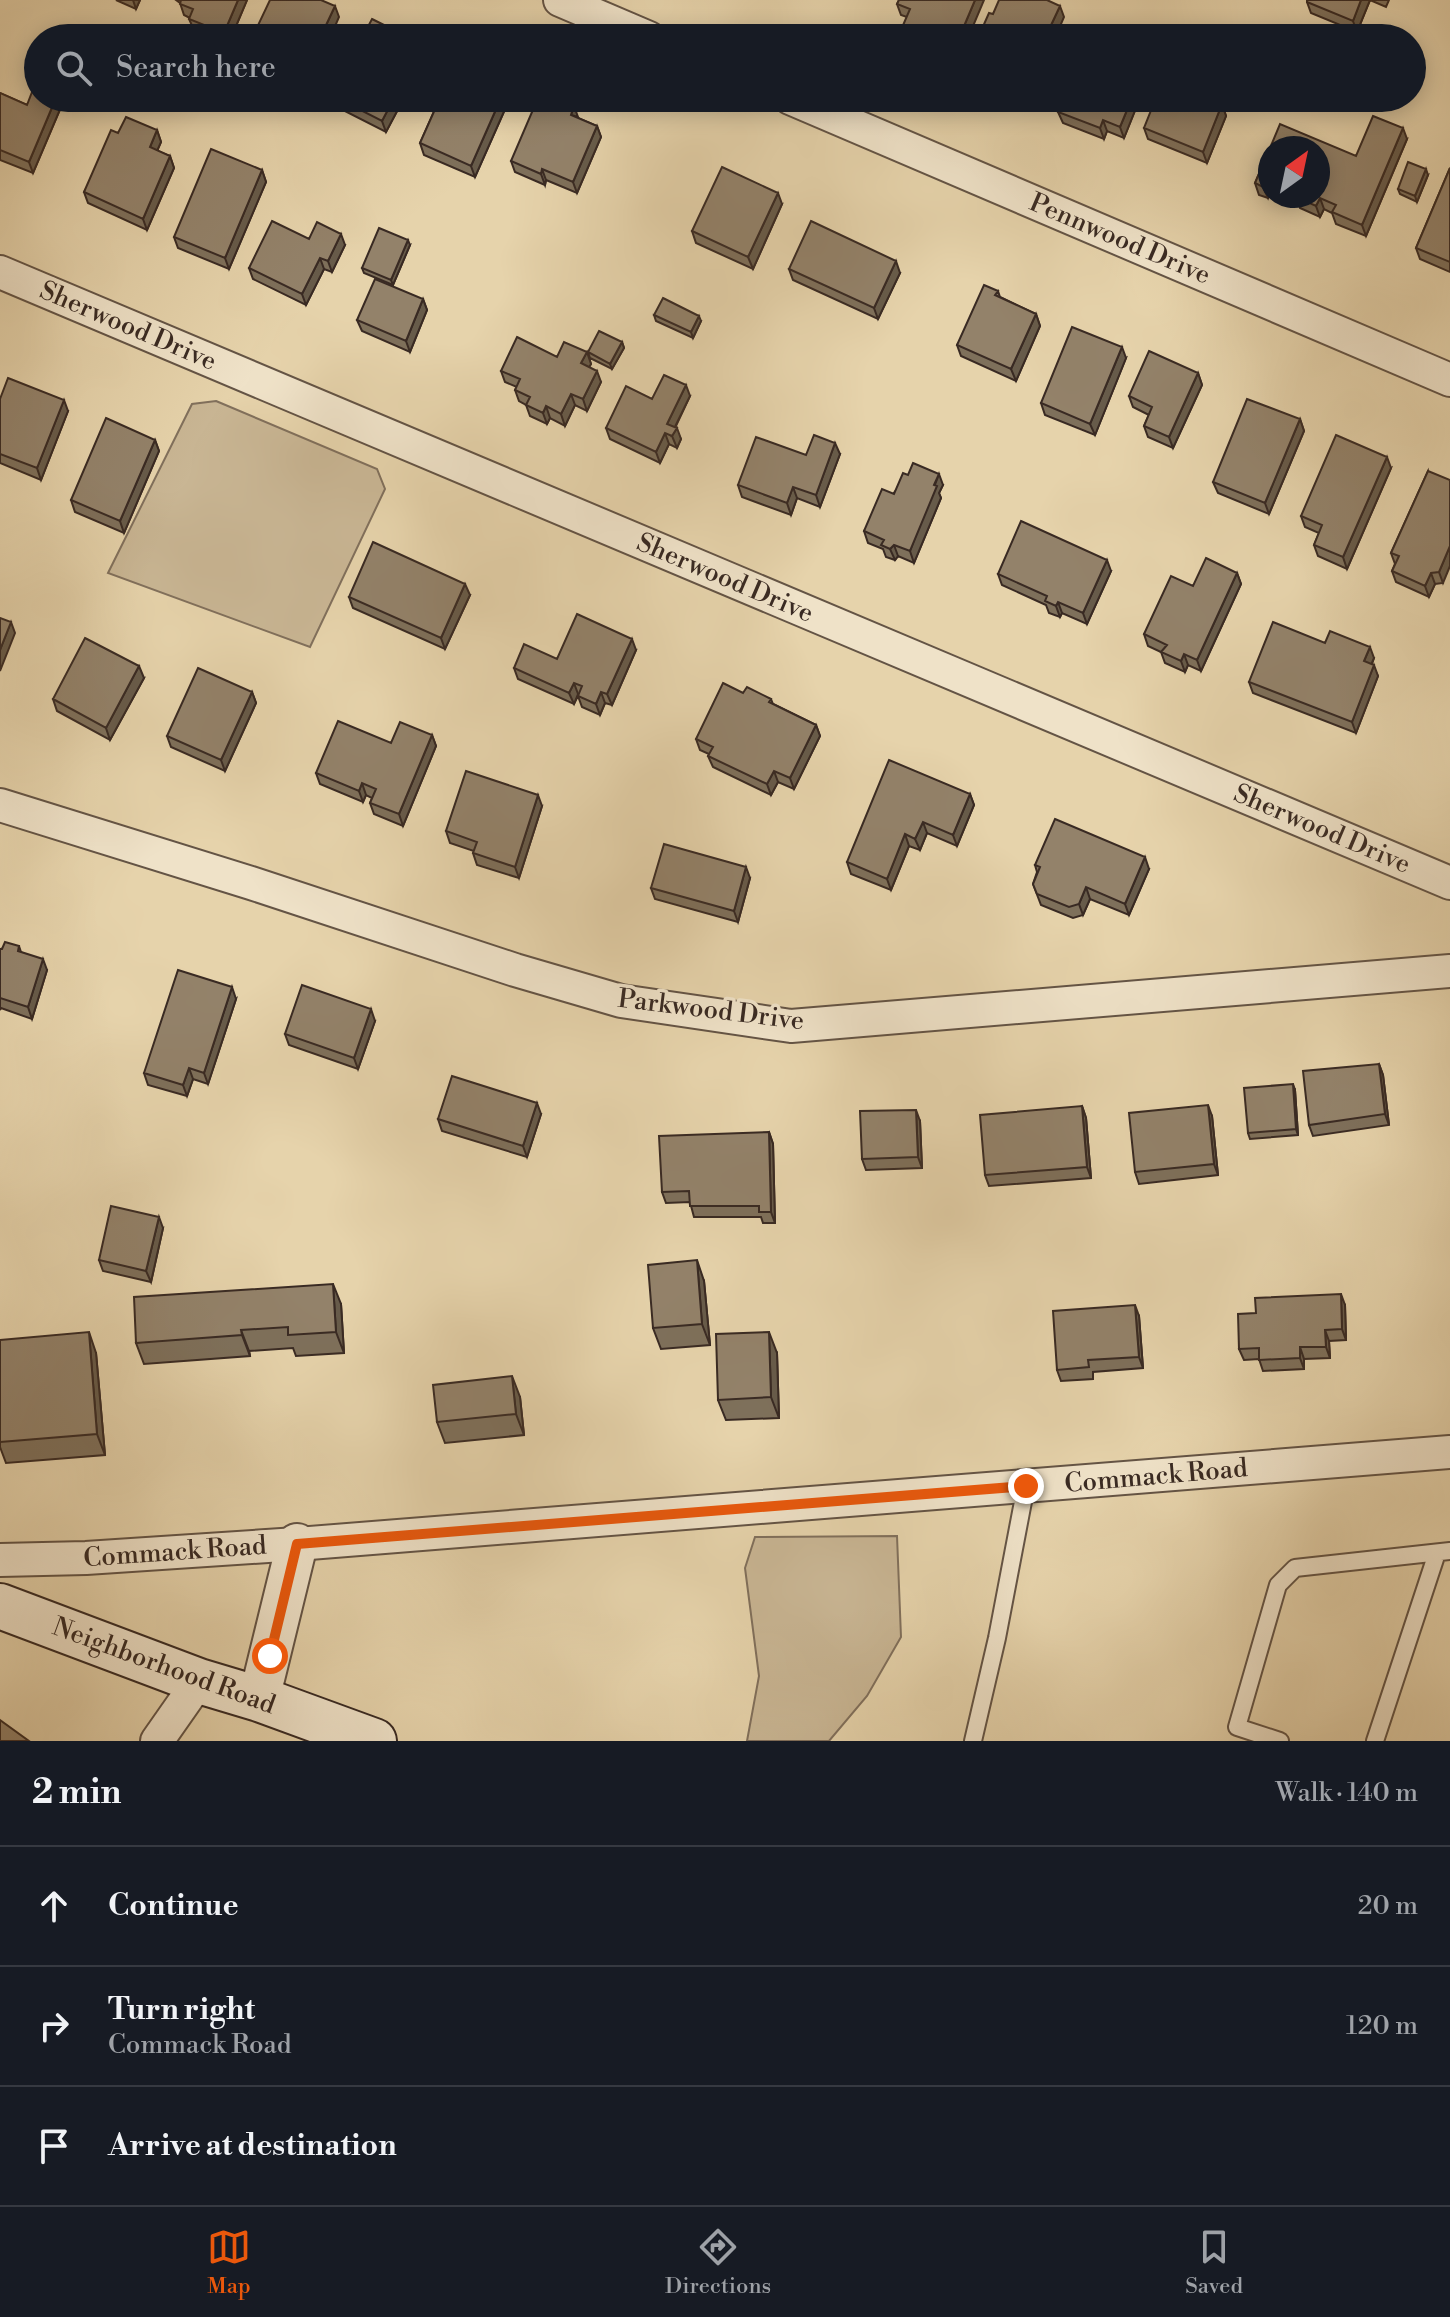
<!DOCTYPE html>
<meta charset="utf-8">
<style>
body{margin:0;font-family:"Libre Bodoni",serif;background:#20242c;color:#f1f3f6}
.compass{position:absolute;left:1258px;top:136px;width:72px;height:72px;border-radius:50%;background:#171b24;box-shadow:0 4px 20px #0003;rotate:33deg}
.stop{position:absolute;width:24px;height:24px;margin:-18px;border:6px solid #ea580c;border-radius:50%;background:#fff}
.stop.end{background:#ea580c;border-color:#fff;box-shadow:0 2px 8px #0008}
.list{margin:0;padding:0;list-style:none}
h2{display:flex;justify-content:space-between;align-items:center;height:104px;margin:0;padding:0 32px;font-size:34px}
h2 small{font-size:26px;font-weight:400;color:#9ea1a6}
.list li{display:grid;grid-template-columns:52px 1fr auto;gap:24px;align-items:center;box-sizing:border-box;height:120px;padding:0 32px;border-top:2px solid #363941}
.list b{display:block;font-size:30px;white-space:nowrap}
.list p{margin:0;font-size:26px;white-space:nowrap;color:#9ea1a6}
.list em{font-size:26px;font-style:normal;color:#9ea1a6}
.icon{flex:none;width:44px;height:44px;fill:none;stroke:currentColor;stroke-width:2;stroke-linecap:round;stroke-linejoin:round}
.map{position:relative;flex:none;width:1450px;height:1741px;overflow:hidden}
.search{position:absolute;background:#171b24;box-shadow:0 4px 20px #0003;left:24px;right:24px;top:24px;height:88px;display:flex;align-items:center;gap:20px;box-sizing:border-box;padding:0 28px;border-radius:44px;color:#9ea1a6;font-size:30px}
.sheet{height:464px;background:#171b24}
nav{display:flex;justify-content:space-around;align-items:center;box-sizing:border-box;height:112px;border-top:2px solid #363941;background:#171b24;font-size:22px;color:#9ea1a6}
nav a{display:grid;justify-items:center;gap:4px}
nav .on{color:#ea580c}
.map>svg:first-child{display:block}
.green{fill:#c9b694;stroke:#81705c;stroke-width:2}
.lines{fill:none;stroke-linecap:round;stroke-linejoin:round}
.service-casing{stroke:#645445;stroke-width:20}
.minor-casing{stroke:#645445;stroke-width:36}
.tertiary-casing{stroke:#645445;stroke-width:44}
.secondary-casing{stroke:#392a23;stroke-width:48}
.service{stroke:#efe2c8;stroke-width:16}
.minor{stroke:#efe2c8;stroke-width:32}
.tertiary{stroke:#efe2c8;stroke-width:40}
.secondary{stroke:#efe2c8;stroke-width:44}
.wall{fill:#7e705b;stroke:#392a23;stroke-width:2}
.shaded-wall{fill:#675b4a;stroke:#392a23;stroke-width:2}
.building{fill:#93826a;stroke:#392a23;stroke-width:2}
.route{stroke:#ea580c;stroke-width:10}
.labels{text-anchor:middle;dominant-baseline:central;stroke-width:7;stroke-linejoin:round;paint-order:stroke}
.street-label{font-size:26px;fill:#392a23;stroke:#efe2c8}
</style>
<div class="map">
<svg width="1450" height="1741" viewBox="0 0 1450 1741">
<rect width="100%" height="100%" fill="#e6d3ab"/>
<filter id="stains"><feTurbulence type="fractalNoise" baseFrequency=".0025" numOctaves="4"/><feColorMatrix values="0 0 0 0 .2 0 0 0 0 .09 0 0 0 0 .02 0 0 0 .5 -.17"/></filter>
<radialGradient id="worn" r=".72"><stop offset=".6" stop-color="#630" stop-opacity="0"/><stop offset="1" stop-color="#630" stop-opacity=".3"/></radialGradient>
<path class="green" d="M216,401L377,469L385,489L310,647L108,573L192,404Z
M897,1536L901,1637L867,1696L829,1741H747L759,1676L745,1568L755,1537Z"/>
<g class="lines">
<defs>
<path id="service" d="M973,1741L997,1638L1026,1486
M1280,1741L1237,1727L1278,1585L1295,1568L1450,1551
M1375,1741L1437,1553"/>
<path id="minor" d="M560,0L649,38
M790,98L1450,380
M0,272L1450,883
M0,805L251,883L515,970L621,1001L791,1026L1450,971
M0,1560L86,1558L297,1544L1450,1452
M157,1741L199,1681"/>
<path id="tertiary" d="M259,1699L297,1544"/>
<path id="secondary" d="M0,1606L199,1681L259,1699L374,1741"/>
</defs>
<use href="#service" class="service-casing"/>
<use href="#minor" class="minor-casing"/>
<use href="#tertiary" class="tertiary-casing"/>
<use href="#secondary" class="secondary-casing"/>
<use href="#service" class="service"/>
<use href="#minor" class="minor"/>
<use href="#tertiary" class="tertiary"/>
<use href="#secondary" class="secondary"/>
</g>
<path class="wall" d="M116,0H140L136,9Z
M176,0H247L231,38H212L194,30L189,19L190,18L184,15L180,3Z
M899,0L968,38L901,15L897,4Z
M1307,0H1389L1386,7L1370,0L1357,32L1311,13L1307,2Z
M0,93L27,105L64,100L33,173L0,160Z
M334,98H404L386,132L337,107Z
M440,98H510L475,177L424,155L420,143Z
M1060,98H1140L1124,138L1107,131L1104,139L1063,123L1058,112L1062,104Z
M1222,104L1226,116L1207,163L1148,139L1144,128Z
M578,118L597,126L601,137L577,193L546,180L545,185L515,172L511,161Z
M157,130L161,142L157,151L170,156L174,168L147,230L88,203L84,192L118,133Z
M1407,139L1366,236L1336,224L1332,213L1324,209L1320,217L1300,208L1297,199L1293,197L1291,203L1277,197V196H1318L1356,156Z
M1270,148V192L1268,198L1259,195L1255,183Z
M1450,168V272L1420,259L1416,248Z
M262,170L266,182L229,269L178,248L174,237Z
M1428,175L1417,202L1400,194L1398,189Z
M782,204L753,269L696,243L692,231Z
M309,239L345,245L332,272L324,269L306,305L253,279L249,268Z
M410,245L393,285L364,273L362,268Z
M789,269L900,273L878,319L793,280Z
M998,291L1000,297L1036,314L1040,326L1016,381L961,356L957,345Z
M423,299L427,310L410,352L362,331L357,320Z
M654,315L701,321L693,338L656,321Z
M622,342L624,348L612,369L590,358L588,352Z
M587,352L591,364L589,367L601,382L587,411L575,405L565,426L550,418L547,424L530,416L526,405L519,401L515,390L517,387L505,382L501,371L557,357Z
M1126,358L1095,435L1045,415L1041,403Z
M1198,373L1202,385L1173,448L1148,437L1144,426L1149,415L1133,407L1129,396Z
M690,396L675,428L681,439L677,448L669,444L660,463L610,439L606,428L652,399Z
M0,399L68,411L41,480L0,463Z
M1300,419L1304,431L1269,514L1218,493L1213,482Z
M155,440L159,451L124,533L75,512L71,500Z
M840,454L820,507L797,498L791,515L742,497L738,485L806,455Z
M1391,468L1347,569L1318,556L1314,545L1319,533L1305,527L1301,516Z
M1428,471L1443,583L1435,584L1429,597L1396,582L1392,571L1395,564L1391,553Z
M908,475L943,485L939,493L941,498L914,563L898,556L895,560L886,557L883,549L868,543L864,531Z
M1111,571L1087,624L1062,613L1060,617L1049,613L1046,605L1002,585L998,574Z
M1237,573L1241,584L1201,671L1188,665L1185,672L1165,663L1161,652L1148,646L1144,634L1193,586Z
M470,595L445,649L353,608L349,597Z
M1325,643L1374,658L1372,664L1378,676L1356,733L1253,693L1249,682Z
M636,650L612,705L605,703L600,715L582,707L578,696L579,694L574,704L518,679L514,668L557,659Z
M144,678L110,740L57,711L53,699Z
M252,692L256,703L225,771L171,747L167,736Z
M743,693L771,699L773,704L816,725L820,736L794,789L778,782L771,795L713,767L708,756L709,754L700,750L696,739Z
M432,735L436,746L403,826L374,814L370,803L372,798L366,795L363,802L320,784L316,773L391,743Z
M970,794L974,805L957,846L927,833L920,850L909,846L891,890L851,874L847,862Z
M542,806L519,878L477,865L473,853L474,851L450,843L446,831Z
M1035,865L1149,869L1129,915L1090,899L1083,915L1073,918L1041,905L1033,884L1037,872Z
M750,878L738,922L655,899L651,888Z
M19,946L21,952L47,970L32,1019L1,1008L0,1010V949Z
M236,999L208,1084L193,1079L187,1096L148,1085L144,1073Z
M375,1021L358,1069L289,1045L285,1034Z
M1379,1064L1383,1075L1389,1125L1313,1136L1309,1125Z
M1295,1090L1298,1135L1250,1139L1248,1133Z
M1082,1106L1086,1118L1091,1178L989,1186L985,1175Z
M541,1114L527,1157L442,1131L438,1119Z
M1212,1116L1218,1175L1139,1184L1135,1172Z
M920,1121L922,1168L866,1170L862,1159Z
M769,1132L773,1144L775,1223H763L761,1217H694L690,1202L666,1203L662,1192Z
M163,1228L151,1282L103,1271L99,1260Z
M704,1281L710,1345L661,1349L653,1328Z
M341,1304L344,1353L296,1356L293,1348L249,1351L250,1356L144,1364L136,1343Z
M1345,1305L1346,1340L1329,1341L1330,1358L1304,1359V1369L1263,1371L1259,1359L1244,1360L1239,1349Z
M1139,1316L1143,1368L1093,1372V1379L1061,1381L1057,1370Z
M0,1340L96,1353L105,1455L6,1463L0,1447Z
M777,1353L779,1418L726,1420L718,1400Z
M520,1397L524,1435L445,1443L437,1422Z"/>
<path class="shaded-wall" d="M133,0H140L136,9Z
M238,0H247L231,38H226L224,33Z
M975,0H984L968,38H959Z
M1361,0H1370L1357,32L1353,21Z
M335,6L339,17L330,38H320Z
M1060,6L1064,17L1055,38H1045Z
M56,98H63L64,100L33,173L29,162Z
M394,98H404L386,132L382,121Z
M501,98H510L475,177L471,166Z
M1132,98H1140L1124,138L1120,127Z
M1222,104L1226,116L1207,163L1203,152Z
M574,106L578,117L571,115Z
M1103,120L1107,131L1104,139L1100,128Z
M597,126L601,137L577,193L573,182Z
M1403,128L1407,139L1366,236L1362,225Z
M157,130L161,142L154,158L150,147Z
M170,156L174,168L147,230L143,219Z
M542,169L546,180L545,185L541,174Z
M1426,169L1428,175L1417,202L1415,196Z
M262,170L266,182L229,269L225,258Z
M1267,178L1270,185V192L1268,198L1263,187Z
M778,193L782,204L753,269L748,257Z
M1320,198L1324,209L1320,217L1316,206Z
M341,234L345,245L332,272L328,261Z
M408,240L410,245L393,285L391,280Z
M320,258L324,269L306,305L302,294Z
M896,261L900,273L878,319L874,308Z
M423,299L427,310L410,352L406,341Z
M1036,314L1040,326L1016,381L1011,369Z
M699,316L701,321L693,338L691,332Z
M622,342L624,348L612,369L610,364Z
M1122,347L1126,358L1095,435L1090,424Z
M587,352L591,364L585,374L581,363Z
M597,371L601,382L587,411L583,399Z
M1198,373L1202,385L1173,448L1169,437Z
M686,385L690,396L671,435L667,424Z
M571,394L575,405L565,426L561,414Z
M64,400L68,411L41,480L37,468Z
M546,406L550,418L547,424L543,413Z
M1300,419L1304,431L1269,514L1265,503Z
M677,428L681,439L677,448L672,436Z
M665,433L669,444L660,463L656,452Z
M155,440L159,451L124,533L120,521Z
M835,443L840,454L820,507L816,495Z
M1387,457L1391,468L1347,569L1343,557Z
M939,474L943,485L939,493L941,498L914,563L910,551Z
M793,487L797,498L791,515L787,503Z
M894,545L898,556L895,560L890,549Z
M1450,546V566L1443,583L1439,572Z
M1107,560L1111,571L1087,624L1083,613Z
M1237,573L1241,584L1201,671L1197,660Z
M1431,573L1435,584L1429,597L1425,586Z
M465,584L470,595L445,649L441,638Z
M1058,602L1062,613L1060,617L1056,606Z
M11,622L15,633L0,671V650Z
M632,639L636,650L612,705L607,694Z
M1370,647L1374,658L1368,672L1364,661Z
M1184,654L1188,665L1185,672L1181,661Z
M1374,665L1378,676L1356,733L1352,722Z
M139,666L144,678L110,740L106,728Z
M574,683L578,694L574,704L569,693Z
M252,692L256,703L225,771L221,760Z
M601,692L605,703L600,715L596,704Z
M816,725L820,736L794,789L790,778Z
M432,735L436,746L403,826L399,814Z
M774,771L778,782L771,795L767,784Z
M362,783L366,795L363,802L359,791Z
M970,794L974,805L957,846L953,835Z
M538,795L542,806L519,878L515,867Z
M923,822L927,833L920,850L915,839Z
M905,834L909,846L891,890L887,879Z
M1145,857L1149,869L1129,915L1125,904Z
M746,867L750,878L738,922L734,911Z
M1086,887L1090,899L1083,915L1079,904Z
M43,959L47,970L32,1019L28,1007Z
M232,987L236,999L208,1084L204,1073Z
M371,1009L375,1021L358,1069L354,1058Z
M1379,1064L1383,1075L1389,1125L1385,1114Z
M189,1068L193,1079L187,1096L183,1085Z
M1293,1084L1295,1090L1298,1135L1296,1129Z
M537,1103L541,1114L527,1157L523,1146Z
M1208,1105L1212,1116L1218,1175L1214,1164Z
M1082,1106L1086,1118L1091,1178L1087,1167Z
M916,1110L920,1121L922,1168L918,1157Z
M769,1132L773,1144L775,1223L771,1212Z
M159,1217L163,1228L151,1282L146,1271Z
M697,1260L704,1281L710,1345L702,1324Z
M333,1284L341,1304L344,1353L336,1332Z
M1341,1294L1345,1305L1346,1340L1342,1329Z
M1135,1305L1139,1316L1143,1368L1139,1357Z
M241,1330L249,1351L250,1356L242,1335Z
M1325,1330L1329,1341L1330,1358L1326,1347Z
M89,1332L96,1353L105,1455L97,1434Z
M769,1332L777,1353L779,1418L771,1397Z
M1300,1347L1304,1359V1369L1300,1358Z
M512,1376L520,1397L524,1435L516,1414Z"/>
<path class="building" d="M181,0H238L224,33L189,19L193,9L180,4Z
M270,0H321L335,6L320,38H252Z
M899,0H975L959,38H899L898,37L910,9L897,4Z
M999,0H1047L1060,6L1045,38H984L985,35L981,31L989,13L993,14Z
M1307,0H1361L1353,21L1307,2Z
M372,19L410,38H362Z
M37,79L38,98H56L29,162L0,150V93L27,105Z
M337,98H394L382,121Z
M440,98H501L471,166L420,143Z
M538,98H555L574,106L571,115L597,126L573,182L542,169L541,174L511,161Z
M1060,98H1132L1120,127L1103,120L1100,128L1058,112L1063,100Z
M1156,98H1206L1222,104L1203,152L1144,128Z
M1373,116L1403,128L1362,225L1332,212L1336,205L1320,198L1316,206L1296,197L1297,196H1318V148H1270L1280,124L1356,156Z
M126,117L157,130L150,147L170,156L143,219L84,192L111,130L118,133Z
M1270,148V179L1267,178L1263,187L1255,183Z
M211,149L262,170L225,258L174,237Z
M1408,162L1426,169L1415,196L1398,189Z
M722,167L778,193L748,257L692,231Z
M1450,168V262L1416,248Z
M272,221L309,239L317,222L341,234L328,261L320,258L302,294L249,268Z
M811,221L896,261L874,308L789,269Z
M379,228L408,240L391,280L362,268Z
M375,279L423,299L406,341L357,320Z
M984,285L998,291L995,295L1036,314L1011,369L957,345Z
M663,298L699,316L691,332L654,315Z
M1072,327L1122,347L1090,424L1041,403Z
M599,331L622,342L610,364L588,352Z
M517,337L557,357L564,342L587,352L581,363L597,371L583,399L571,394L561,414L546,406L543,413L526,405L530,397L515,390L520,379L501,371Z
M1149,351L1198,373L1169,437L1144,426L1152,407L1129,396Z
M664,375L686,385L667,424L677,428L672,436L665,433L656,452L606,428L626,386L652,399Z
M8,378L64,400L37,468L0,454V399Z
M1247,399L1300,419L1265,503L1213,482Z
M106,418L155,440L120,521L71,500Z
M814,435L835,443L816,495L793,487L787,503L738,485L756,437L806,455Z
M1336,435L1387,457L1343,557L1314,545L1322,525L1301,516Z
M913,463L939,474L934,485L937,486L910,551L894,545L890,549L881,545L884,540L864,531L882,489L894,494L903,473L908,475Z
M1428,471L1450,480V546L1439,572L1431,573L1425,586L1392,571L1399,556L1391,553Z
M1021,521L1107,560L1083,613L1058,602L1056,606L1045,601L1047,596L998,574Z
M373,542L465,584L441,638L349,597Z
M1206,558L1237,573L1197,660L1184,654L1181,661L1161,652L1167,645L1144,634L1171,576L1193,586Z
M577,614L632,639L607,694L601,692L596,704L578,696L582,686L574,683L569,693L514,668L524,644L557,659Z
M0,618L11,622L0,650Z
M1273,622L1325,643L1330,631L1370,647L1364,661L1374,665L1352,722L1249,682Z
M85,638L139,666L106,728L53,699Z
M198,668L252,692L221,760L167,736Z
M723,683L743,693L747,687L771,699L769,702L816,725L790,778L774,771L767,784L708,756L713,747L696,739Z
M338,721L391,743L400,722L432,735L399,814L370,803L376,789L362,783L359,791L316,773Z
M889,760L970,794L953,835L923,822L915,839L905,834L887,879L847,862Z
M466,771L538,795L515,867L473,853L477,842L446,831Z
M1055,819L1145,857L1125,904L1086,887L1079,904L1069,907L1037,894L1033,884L1040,867L1035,865Z
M664,844L746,867L734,911L651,888Z
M5,942L19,946L18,951L43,959L28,1007L0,998V949H2Z
M178,970L232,987L204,1073L189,1068L183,1085L144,1073Z
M302,985L371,1009L354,1058L285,1034Z
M1379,1064L1385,1114L1309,1125L1303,1071Z
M452,1076L537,1103L523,1146L438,1119Z
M1293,1084L1296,1129L1248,1133L1244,1088Z
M1208,1105L1214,1164L1135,1172L1129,1113Z
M1082,1106L1087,1167L985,1175L980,1115Z
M916,1110L918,1157L862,1159L860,1111Z
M769,1132L771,1212H759V1206H690L689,1191L662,1192L659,1136Z
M111,1206L159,1217L146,1271L99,1260Z
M697,1260L702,1324L653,1328L648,1265Z
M333,1284L336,1332L288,1335V1327L241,1330L242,1335L136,1343L134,1297Z
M1341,1294L1342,1329L1325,1330L1326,1347H1300V1358L1259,1360V1348L1239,1349L1238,1314L1256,1313L1255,1298Z
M1135,1305L1139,1357L1088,1360L1089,1367L1057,1370L1053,1311Z
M89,1332L97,1434L0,1442V1340Z
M769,1332L771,1397L718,1400L716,1334Z
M512,1376L516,1414L437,1422L433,1385Z
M0,1720L29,1741H0Z"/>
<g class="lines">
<path class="route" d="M270,1656L297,1544L1026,1486"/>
</g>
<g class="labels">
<g class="street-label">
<text transform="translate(1120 239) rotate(23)">Pennwood Drive</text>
<text transform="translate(128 326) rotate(23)">Sherwood Drive</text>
<text transform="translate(725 578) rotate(23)">Sherwood Drive</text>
<text transform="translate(1322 829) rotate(23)">Sherwood Drive</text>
<text transform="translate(711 1010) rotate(7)">Parkwood Drive</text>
<text transform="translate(1156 1476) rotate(-5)">Commack Road</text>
<text transform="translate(175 1552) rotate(-4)">Commack Road</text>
<text transform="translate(164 1666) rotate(20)">Neighborhood Road</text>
</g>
</g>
<rect width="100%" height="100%" filter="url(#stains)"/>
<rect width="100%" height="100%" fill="url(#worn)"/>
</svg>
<svg class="compass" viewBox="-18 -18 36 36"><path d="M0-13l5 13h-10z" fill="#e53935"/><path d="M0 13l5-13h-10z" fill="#9ea1a6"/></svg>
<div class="stop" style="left:270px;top:1656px"></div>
<div class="stop end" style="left:1026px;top:1486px"></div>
<div class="search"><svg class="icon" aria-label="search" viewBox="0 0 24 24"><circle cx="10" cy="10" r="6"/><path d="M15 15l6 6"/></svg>Search here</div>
</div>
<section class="sheet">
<h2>2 min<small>Walk · 140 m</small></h2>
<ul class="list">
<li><svg class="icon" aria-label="ahead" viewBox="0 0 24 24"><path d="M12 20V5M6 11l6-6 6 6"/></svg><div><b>Continue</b></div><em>20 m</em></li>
<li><svg class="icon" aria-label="right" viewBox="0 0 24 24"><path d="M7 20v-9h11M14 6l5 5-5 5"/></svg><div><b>Turn right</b><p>Commack Road</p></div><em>120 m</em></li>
<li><svg class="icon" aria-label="arrive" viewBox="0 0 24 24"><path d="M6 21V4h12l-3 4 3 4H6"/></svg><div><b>Arrive at destination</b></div></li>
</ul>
</section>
<nav>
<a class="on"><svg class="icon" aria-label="map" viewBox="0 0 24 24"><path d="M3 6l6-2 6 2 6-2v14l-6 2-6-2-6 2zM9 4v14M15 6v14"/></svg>Map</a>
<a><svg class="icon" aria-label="directions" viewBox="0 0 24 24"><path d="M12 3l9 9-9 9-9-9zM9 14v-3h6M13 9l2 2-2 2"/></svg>Directions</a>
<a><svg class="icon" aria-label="saved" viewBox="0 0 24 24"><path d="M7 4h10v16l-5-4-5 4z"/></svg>Saved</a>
</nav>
